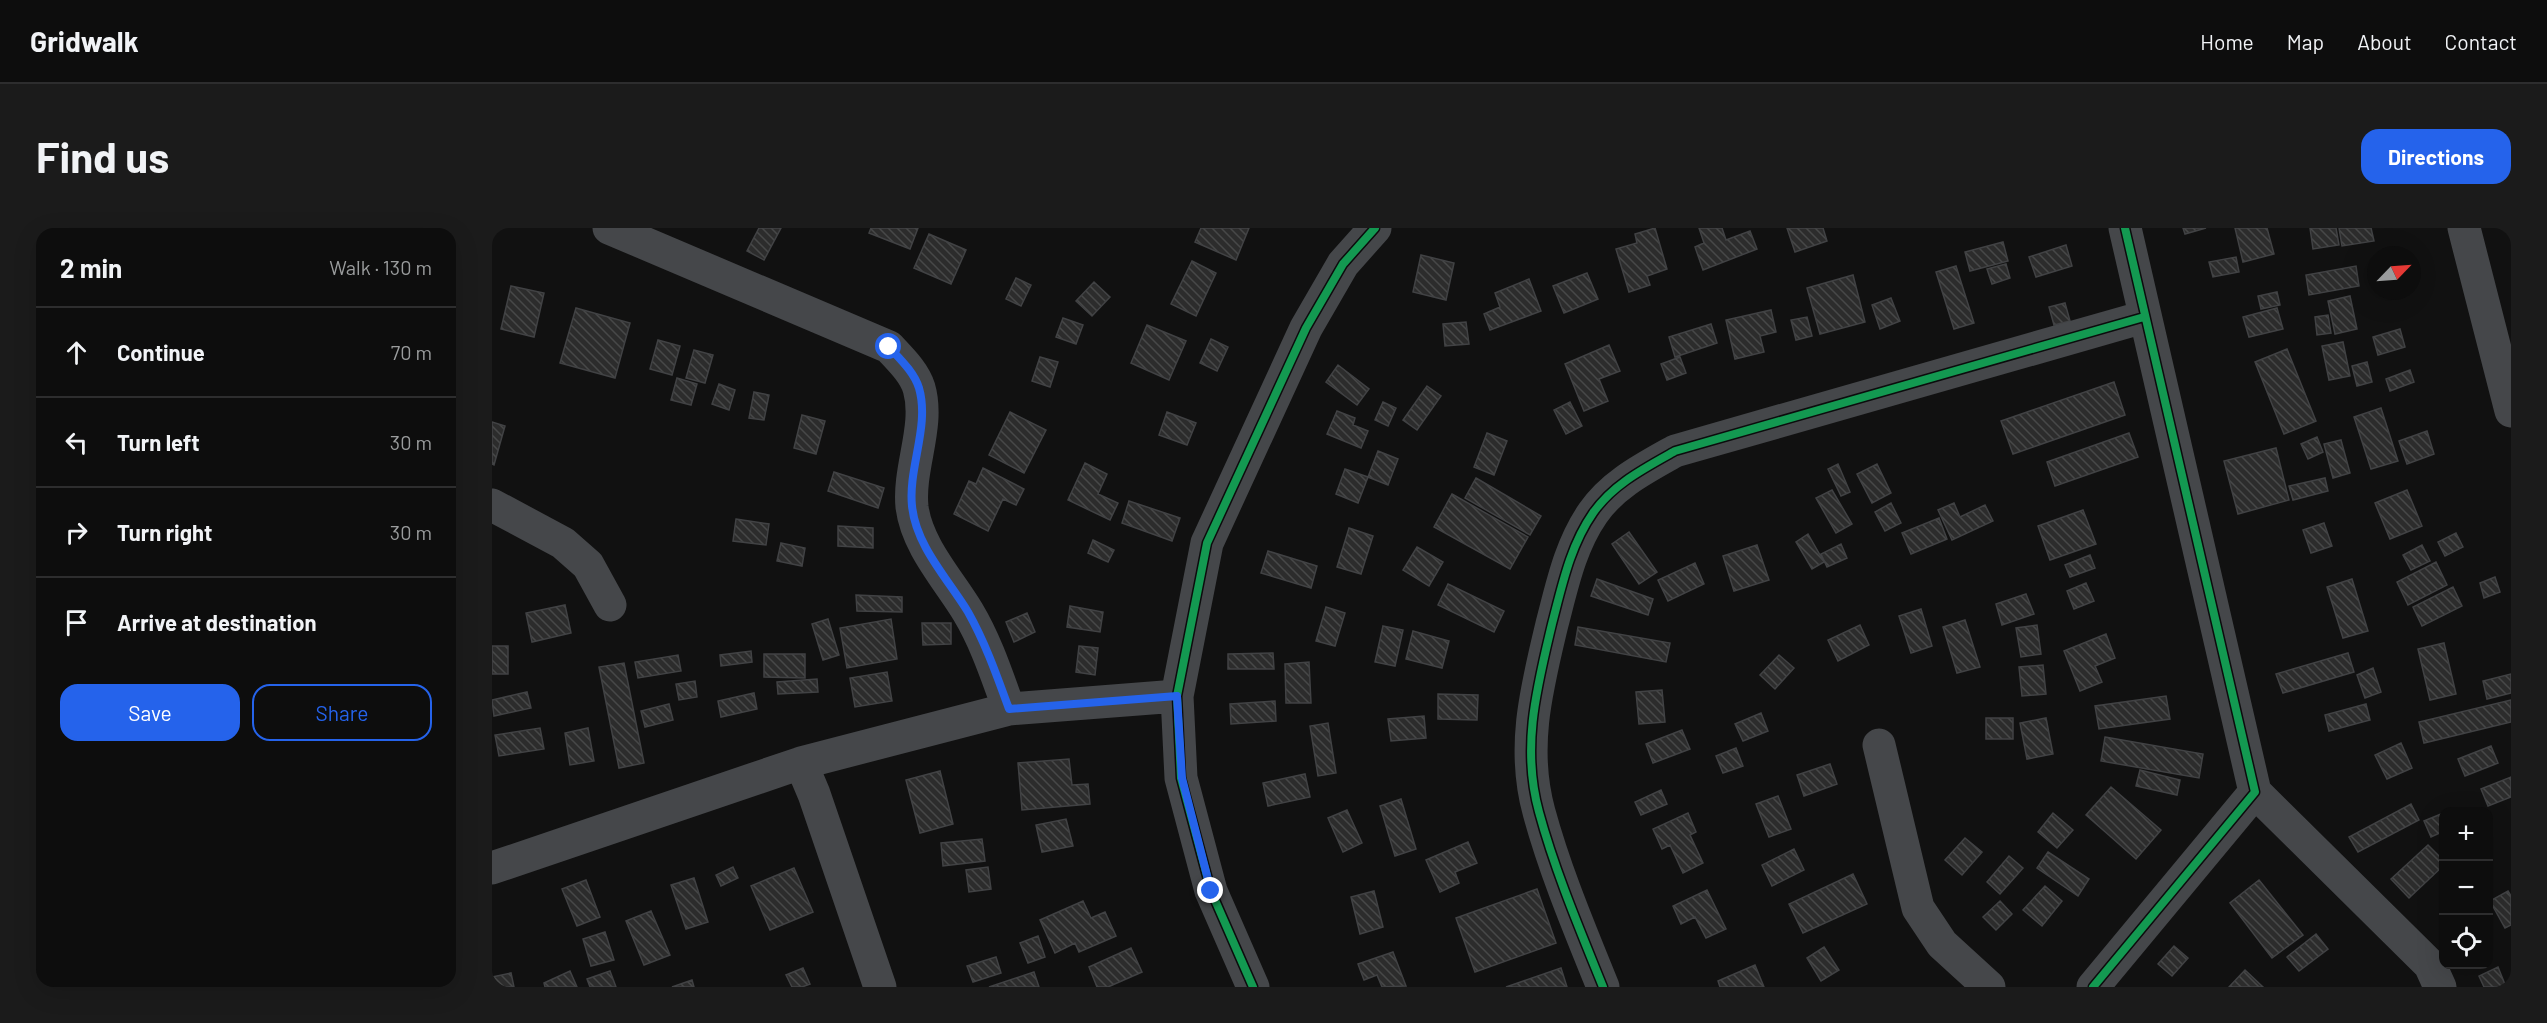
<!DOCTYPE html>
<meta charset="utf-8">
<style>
body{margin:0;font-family:Barlow,sans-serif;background:#1b1b1b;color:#f1f3f6}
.controls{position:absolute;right:18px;bottom:18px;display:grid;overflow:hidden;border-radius:12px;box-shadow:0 6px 24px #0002}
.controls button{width:54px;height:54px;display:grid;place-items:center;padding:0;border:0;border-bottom:2px solid #2d2d2e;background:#0d0d0d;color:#f1f3f6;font:30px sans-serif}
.compass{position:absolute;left:1875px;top:18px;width:54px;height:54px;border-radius:50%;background:#0d0d0d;box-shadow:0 6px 24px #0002;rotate:65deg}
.stop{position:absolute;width:18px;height:18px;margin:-14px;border:4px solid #2563eb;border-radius:50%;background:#fff}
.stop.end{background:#2563eb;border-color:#fff;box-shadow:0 2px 6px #0008}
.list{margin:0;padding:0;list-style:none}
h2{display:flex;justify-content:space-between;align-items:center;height:78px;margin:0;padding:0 24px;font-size:26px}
h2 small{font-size:20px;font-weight:400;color:#9a9c9d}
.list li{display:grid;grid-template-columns:39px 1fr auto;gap:18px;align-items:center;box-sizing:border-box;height:90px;padding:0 24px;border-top:2px solid #2d2d2e}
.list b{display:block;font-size:22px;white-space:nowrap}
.list em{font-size:20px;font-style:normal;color:#9a9c9d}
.actions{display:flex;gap:12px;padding:18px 24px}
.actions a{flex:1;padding:14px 0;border:2px solid #2563eb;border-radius:18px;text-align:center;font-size:21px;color:#2563eb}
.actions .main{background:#2563eb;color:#fff}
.icon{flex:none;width:33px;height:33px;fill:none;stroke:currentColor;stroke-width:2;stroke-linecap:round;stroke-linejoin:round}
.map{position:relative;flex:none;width:2019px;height:759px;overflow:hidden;border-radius:18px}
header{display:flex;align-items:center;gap:36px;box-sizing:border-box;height:84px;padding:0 30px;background:#0d0d0d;border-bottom:2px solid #2d2d2e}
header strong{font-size:28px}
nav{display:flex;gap:33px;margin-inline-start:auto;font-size:21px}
.intro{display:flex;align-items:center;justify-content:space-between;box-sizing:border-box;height:144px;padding:0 36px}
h1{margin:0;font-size:42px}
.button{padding:15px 27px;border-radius:18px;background:#2563eb;color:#fff;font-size:21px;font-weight:700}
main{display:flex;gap:36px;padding:0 36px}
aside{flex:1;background:#0d0d0d;border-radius:18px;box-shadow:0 6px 24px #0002}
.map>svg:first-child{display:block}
.building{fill:url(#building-back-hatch);stroke:#414244;stroke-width:1.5}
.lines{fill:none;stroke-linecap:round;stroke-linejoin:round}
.street{stroke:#45474a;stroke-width:33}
.cycleway-casing{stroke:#0c0c0d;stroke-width:11}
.cycleway{stroke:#139951;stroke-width:8}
.route{stroke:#2563eb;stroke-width:8}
</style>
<header>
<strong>Gridwalk</strong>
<nav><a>Home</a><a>Map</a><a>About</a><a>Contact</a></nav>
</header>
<div class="intro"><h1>Find us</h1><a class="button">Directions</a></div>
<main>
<aside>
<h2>2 min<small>Walk · 130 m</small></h2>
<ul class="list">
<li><svg class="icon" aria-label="ahead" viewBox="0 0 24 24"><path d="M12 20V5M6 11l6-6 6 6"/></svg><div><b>Continue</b></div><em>70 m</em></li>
<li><svg class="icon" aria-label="left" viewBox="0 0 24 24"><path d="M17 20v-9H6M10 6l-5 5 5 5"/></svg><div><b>Turn left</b></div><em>30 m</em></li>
<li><svg class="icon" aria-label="right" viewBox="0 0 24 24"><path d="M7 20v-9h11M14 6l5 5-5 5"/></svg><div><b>Turn right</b></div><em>30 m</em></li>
<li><svg class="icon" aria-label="arrive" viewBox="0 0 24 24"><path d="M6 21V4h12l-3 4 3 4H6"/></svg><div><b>Arrive at destination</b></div></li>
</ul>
<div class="actions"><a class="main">Save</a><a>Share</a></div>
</aside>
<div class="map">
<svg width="2019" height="759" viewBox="0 0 2019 759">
<defs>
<pattern id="building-back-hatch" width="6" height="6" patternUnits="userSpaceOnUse" patternTransform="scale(1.5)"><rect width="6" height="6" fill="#2c2c2c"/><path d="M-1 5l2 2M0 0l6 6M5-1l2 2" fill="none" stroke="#474848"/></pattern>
</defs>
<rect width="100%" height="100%" fill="#111"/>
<path class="building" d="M267,0H289L272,32L255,23Z
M379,0H426L418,21L377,5Z
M709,0H757L744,32L703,14Z
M1163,0L1175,41L1155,48L1158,57L1137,64L1124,21L1145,15L1143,6Z
M1207,0H1230L1234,12L1258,3L1265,21L1211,42L1203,19L1212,15Z
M1295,0H1331L1335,13L1303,24Z
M1691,0H1714L1693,6Z
M1743,0H1775L1782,26L1751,34Z
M1818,0H1844L1847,17L1821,21Z
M1847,0H1879L1882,13L1850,18Z
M437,6L474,22L459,56L422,40Z
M1511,14L1516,33L1478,43L1473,24Z
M1574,17L1580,38L1544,49L1537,29Z
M929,27L962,35L954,72L921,64Z
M1744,29L1747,44L1721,49L1717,34Z
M700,33L724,45L704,88L679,76Z
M1514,36L1518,50L1500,56L1495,41Z
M1464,38L1482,95L1462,101L1444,44Z
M1864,38L1867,58L1817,67L1814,47Z
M1095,45L1106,71L1072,85L1061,58Z
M1361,47L1373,94L1328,106L1315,60Z
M524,50L539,57L529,78L514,71Z
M1037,51L1049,83L998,102L992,86L1008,79L1003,65Z
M602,54L618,69L600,88L584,73Z
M19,58L52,65L42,109L9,101Z
M1785,64L1788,77L1769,81L1766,68Z
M1858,68L1865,101L1843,106L1836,73Z
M1399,70L1408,93L1388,101L1380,77Z
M1573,75L1578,93L1562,97L1557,79Z
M84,80L138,95L123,150L68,135Z
M1785,80L1791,101L1757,109L1751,89Z
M1279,82L1284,104L1268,108L1272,124L1243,131L1234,92Z
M1836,87L1839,105L1825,107L1823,89Z
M1315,89L1320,108L1304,112L1299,92Z
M571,90L591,97L584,116L564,109Z
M974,94L977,116L953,118L951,96Z
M1219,96L1225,115L1183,129L1177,109Z
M655,97L694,113L677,152L639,135Z
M1908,101L1913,119L1886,127L1881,109Z
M719,111L736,119L725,143L708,135Z
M166,112L188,118L180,147L158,141Z
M1851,114L1858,148L1837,152L1830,118Z
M1117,117L1128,143L1107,151L1116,173L1092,183L1073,136Z
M1795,121L1824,193L1792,206L1763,134Z
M202,122L221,127L213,155L194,150Z
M548,129L566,134L558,159L540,153Z
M1188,129L1194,145L1175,152L1169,136Z
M1875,134L1880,154L1865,158L1860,138Z
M846,137L877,161L865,177L834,154Z
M1918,142L1922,154L1898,163L1894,151Z
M185,150L205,156L199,177L179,172Z
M1622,154L1633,187L1521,226L1509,193Z
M227,156L243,162L237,182L220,176Z
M935,158L949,168L925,202L911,192Z
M262,164L277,167L272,192L257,190Z
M891,174L904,180L896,198L883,192Z
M1078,174L1090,198L1074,206L1062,182Z
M1889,180L1906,233L1879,241L1862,189Z
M845,183L863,190L861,197L876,203L869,220L835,206Z
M518,184L554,202L532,245L497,227Z
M675,184L704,195L695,217L667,207Z
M310,187L333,193L324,226L302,220Z
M0,194L13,198L2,237L0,236Z
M1935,203L1942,226L1915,236L1907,213Z
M995,205L1015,213L1002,247L982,239Z
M1637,205L1646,229L1563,258L1555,234Z
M1825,209L1831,224L1816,231L1809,216Z
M1849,212L1858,245L1841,250L1832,216Z
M1784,220L1797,272L1746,286L1732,233Z
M886,223L906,231L896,257L876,249Z
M593,235L615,246L606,266L626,275L618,292L576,272Z
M1346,236L1358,264L1349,268L1336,241Z
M1385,236L1399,265L1380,275L1365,246Z
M491,240L532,261L524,277L511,271L496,303L462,286L477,253L484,256Z
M853,241L876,249L866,275L844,266Z
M342,244L392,260L386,280L336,263Z
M984,250L1049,288L1038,307L973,270Z
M1833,250L1836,263L1801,272L1797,258Z
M1340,262L1360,296L1344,305L1324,270Z
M1915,262L1930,298L1898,311L1883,275Z
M960,266L1036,309L1018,341L942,299Z
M637,273L688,290L680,313L630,295Z
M1399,275L1409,295L1393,303L1383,284Z
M1462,275L1468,289L1493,277L1501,293L1460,312L1446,282Z
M1591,282L1604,316L1558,332L1546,298Z
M1447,290L1455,311L1419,326L1410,305Z
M244,291L277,296L274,317L241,313Z
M1832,295L1840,318L1819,325L1811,302Z
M346,298L381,300V320L346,318Z
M857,300L881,308L869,346L845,339Z
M1137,304L1165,344L1147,356L1120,316Z
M1964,305L1971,319L1953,328L1946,314Z
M1316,306L1332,334L1320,341L1304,314Z
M601,312L622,322L616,334L596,325Z
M289,315L313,320L310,338L285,333Z
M1349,316L1355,330L1335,339L1329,326Z
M1265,317L1277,352L1242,363L1231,328Z
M1930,317L1938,333L1919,342L1911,327Z
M925,319L951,334L937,358L911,342Z
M776,323L825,338L819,360L769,345Z
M1598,327L1603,340L1578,349L1573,337Z
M1944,334L1955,357L1916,377L1905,354Z
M1203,335L1212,356L1176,373L1166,352Z
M2003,349L2008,364L1992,370L1988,355Z
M1105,351L1161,371L1156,387L1099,368Z
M1860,351L1876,403L1851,410L1835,359Z
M1594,355L1602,373L1582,381L1575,363Z
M956,356L1012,383L1002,404L946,377Z
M1961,359L1970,378L1930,398L1921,379Z
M1534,366L1542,386L1510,397L1504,376Z
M364,367L410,369V384L365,383Z
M73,377L79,405L40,414L34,385Z
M578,378L611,384L608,404L575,399Z
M834,379L853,385L843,418L824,413Z
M1429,381L1440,418L1419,425L1407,388Z
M535,385L543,404L522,414L514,394Z
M336,391L347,427L331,432L320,396Z
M399,391L405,431L355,440L348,400Z
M1473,392L1488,439L1465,445L1451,399Z
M430,395H459V416L431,417Z
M1368,397L1377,417L1346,433L1336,412Z
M1545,397L1549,426L1529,429L1524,400Z
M891,398L911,402L903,438L883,434Z
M1086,399L1178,415L1174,434L1083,417Z
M921,403L957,413L950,440L914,431Z
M1614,406L1623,430L1603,438L1610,454L1588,463L1572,423Z
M1952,415L1964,466L1938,472L1926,421Z
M0,418H16V446H0Z
M587,418L606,420L603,447L584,444Z
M259,423L260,434L229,438L228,427Z
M781,425L782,441H736V426Z
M1856,425L1862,444L1791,465L1784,446Z
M272,426H313V450L272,449Z
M186,427L189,443L146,450L143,434Z
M1287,427L1302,440L1283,461L1268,447Z
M817,434L819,475H794L793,436Z
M132,435L152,535L127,540L107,439Z
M1551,437L1554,466L1530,468L1527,439Z
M1881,440L1889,464L1873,470L1865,447Z
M395,444L400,473L363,479L358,450Z
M2019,446V465L1995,471L1991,453Z
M325,451L326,464L286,466L285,454Z
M203,453L205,469L187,472L184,456Z
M1170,462L1173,494L1147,496L1144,464Z
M35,464L39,480L2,488L0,472Z
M262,465L265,481L229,489L226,473Z
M946,466L986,467L985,492L946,491Z
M1674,468L1678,491L1607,501L1603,478Z
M2019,472V494L1932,515L1927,494Z
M783,473L784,493L739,496L738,476Z
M177,476L181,492L153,499L149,483Z
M1874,476L1878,492L1837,503L1833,487Z
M1269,485L1276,503L1251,513L1243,496Z
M932,488L934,510L899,513L896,491Z
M1494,490H1521V511H1494Z
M1554,490L1561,526L1535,531L1528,495Z
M836,495L844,545L826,548L818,498Z
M48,500L52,521L7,528L3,507Z
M96,500L102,533L78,537L73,505Z
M1190,502L1198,521L1161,535L1154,516Z
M1613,509L1711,526L1707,550L1609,533Z
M1909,515L1920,540L1895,551L1883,527Z
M1999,518L2006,535L1973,548L1966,531Z
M1244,520L1251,538L1231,545L1224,528Z
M577,531L580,557L596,556L598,576L530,582L526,535Z
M1338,536L1345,556L1312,568L1305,547Z
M1648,542L1688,552L1685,567L1644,558Z
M448,543L461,596L428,605L414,552Z
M813,546L818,569L776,578L771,555Z
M2019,549V569L1996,578L1989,561Z
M1619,559L1669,602L1644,631L1594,587Z
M1169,562L1175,576L1149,587L1143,574Z
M1286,568L1299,601L1277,609L1264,576Z
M909,571L924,621L903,628L888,578Z
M1919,576L1927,592L1866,624L1857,609Z
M855,582L870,615L851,624L836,590Z
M1196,585L1204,604L1198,607L1211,635L1191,645L1178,617L1170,621L1161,601Z
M1561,585L1581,602L1565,620L1546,604Z
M1949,586L1952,592V603L1939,609L1932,593Z
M574,591L581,618L550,624L544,597Z
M1473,610L1490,624L1470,647L1453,632Z
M490,611L493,633L451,638L449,615Z
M976,614L985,635L963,644L967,655L948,664L934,632Z
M1936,617L1952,633V637L1917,670L1899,651Z
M1302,621L1312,642L1280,658L1270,637Z
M1556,624L1597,651L1586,668L1545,640Z
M1517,628L1531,640L1508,666L1495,654Z
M241,639L246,650L229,658L224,647Z
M496,639L499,661L477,664L474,642Z
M302,640L321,684L278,702L259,658Z
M1361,646L1375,676L1311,705L1297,676Z
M202,650L216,694L194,701L179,657Z
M94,652L108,689L85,698L70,661Z
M1767,652L1811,707L1780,730L1738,675Z
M1553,658L1570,673L1550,698L1531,682Z
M1045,661L1064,715L983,744L964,690Z
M1215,662L1234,701L1214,710L1203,689L1189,696L1181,678Z
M882,663L891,699L868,706L859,669Z
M2016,663L2019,668V697L2013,700L1998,673Z
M591,673L599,690L613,684L624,708L587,724L583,715L563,725L548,692Z
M1508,673L1520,686L1504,702L1491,689Z
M159,683L178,727L152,737L134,693Z
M113,704L122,732L99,738L91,711Z
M1824,706L1836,721L1807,743L1795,729Z
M546,708L553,729L536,735L528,715Z
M1682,718L1696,730L1680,748L1666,736Z
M1332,719L1347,742L1329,753L1315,730Z
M639,720L650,744L616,759H605L597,739Z
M901,724L914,758L890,759L885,747L872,752L866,736Z
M504,729L509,745L481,754L475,738Z
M1263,737L1272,759H1228L1226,753Z
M2006,739L2014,759H1992L1987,748Z
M311,740L318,756L310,759H300L294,747Z
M1069,740L1075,759H1014Z
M1753,742L1771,759H1737Z
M78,743L85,759H53L52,755Z
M118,743L124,759H98L95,751Z
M542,744L547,759H497Z
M19,745L22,759H0V749Z
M200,752L202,759H180Z"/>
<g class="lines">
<path class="street" d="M117,0L397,119C408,131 422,144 427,160C438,198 416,240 420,279C425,318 456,351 476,384C494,414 505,448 517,481
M1972,0L2019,183
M0,277L71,315L96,337L118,377
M1387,517L1426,680L1450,716L1497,759
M309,535L322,566L388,759
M1763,564L1938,737L1948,759
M0,640L309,535L517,481L685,468
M761,759L719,663L689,550L685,468L715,315L814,100L851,36L883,0
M1111,759C1088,702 1063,643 1047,584C1029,519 1045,459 1060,396C1070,358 1078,318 1101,285C1121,256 1153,240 1183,223L1652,89
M1601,759L1763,564L1633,0"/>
<defs>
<path id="cycleway" d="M761,759L719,663L689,550L685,468L715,315L814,100L851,36L883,0
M1111,759C1088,702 1063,643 1047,584C1029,519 1045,459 1060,396C1070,358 1078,318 1101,285C1121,256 1153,240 1183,223L1652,89
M1601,759L1763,564L1633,0"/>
</defs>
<use href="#cycleway" class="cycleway-casing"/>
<use href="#cycleway" class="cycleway"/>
</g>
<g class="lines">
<path class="route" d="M397,119C408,131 422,144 427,160C438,198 416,240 420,278C424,318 456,351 476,384C493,414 505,448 517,481L685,468L690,550L719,663"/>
</g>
</svg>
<div class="controls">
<button>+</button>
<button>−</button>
<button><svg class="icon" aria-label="locate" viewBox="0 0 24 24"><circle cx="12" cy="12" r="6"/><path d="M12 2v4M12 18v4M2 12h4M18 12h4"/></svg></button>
</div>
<svg class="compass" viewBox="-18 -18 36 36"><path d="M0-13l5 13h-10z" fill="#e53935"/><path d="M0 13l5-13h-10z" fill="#9a9c9d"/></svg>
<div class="stop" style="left:397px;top:119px"></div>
<div class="stop end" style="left:719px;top:663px"></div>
</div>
</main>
